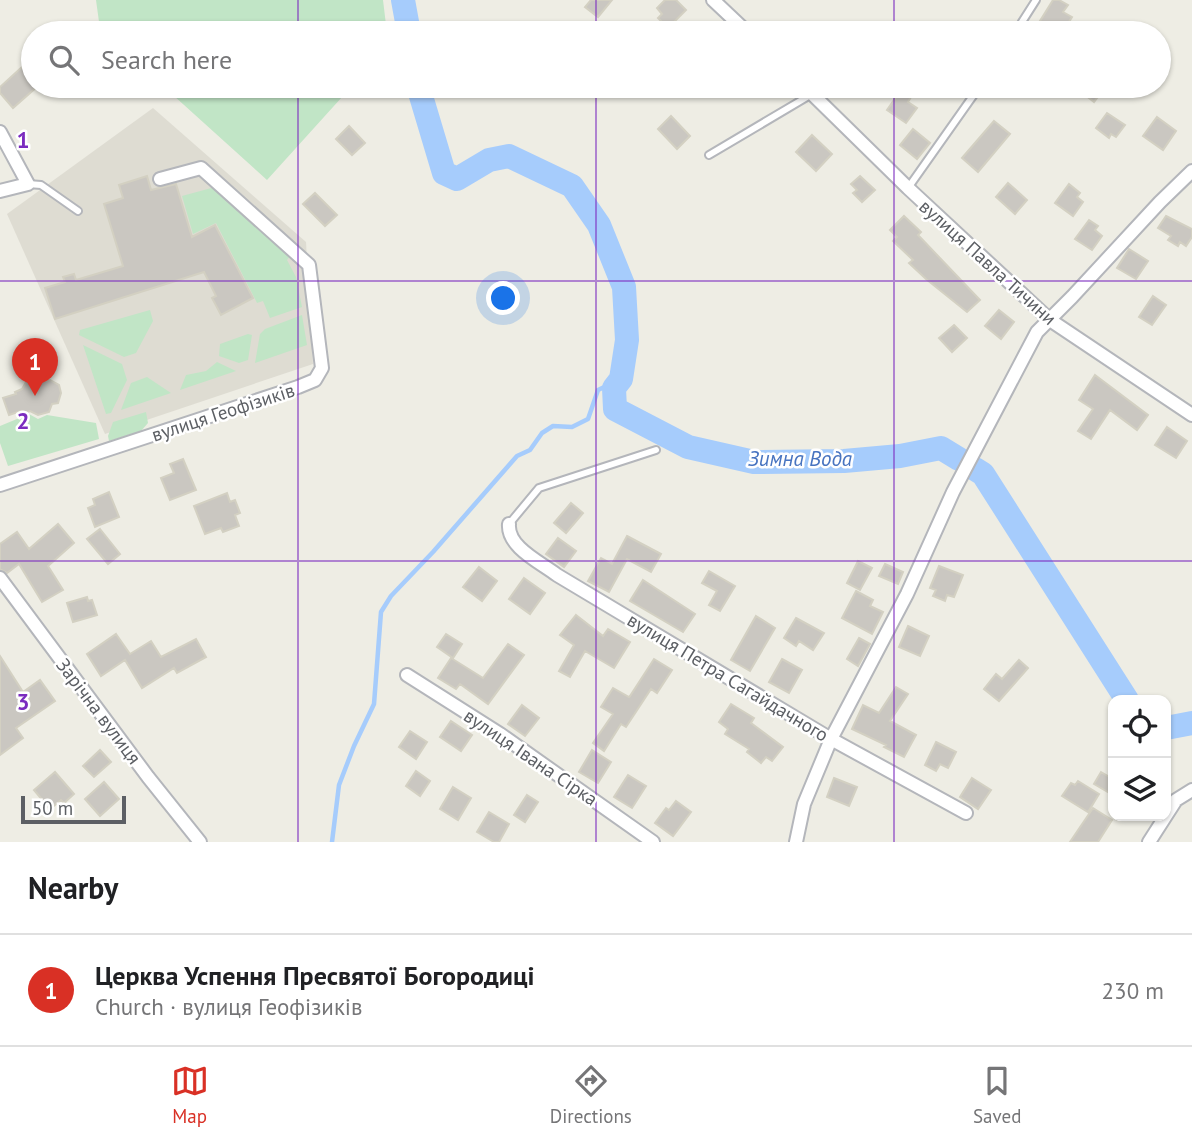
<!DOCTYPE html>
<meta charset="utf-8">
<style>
body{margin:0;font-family:"PT Sans",sans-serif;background:#f6f6f6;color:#202124}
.controls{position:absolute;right:21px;bottom:21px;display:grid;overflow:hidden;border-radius:14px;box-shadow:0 2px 5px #0004}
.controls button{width:63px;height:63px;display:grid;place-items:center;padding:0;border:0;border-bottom:2px solid #e0e0e0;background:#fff;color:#202124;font:35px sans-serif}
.scale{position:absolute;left:21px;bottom:18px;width:105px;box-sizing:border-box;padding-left:7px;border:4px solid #5c5f64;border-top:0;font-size:19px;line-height:24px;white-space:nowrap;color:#5c5f64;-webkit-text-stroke:5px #fff;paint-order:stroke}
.you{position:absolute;left:504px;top:299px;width:24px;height:24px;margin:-18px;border:5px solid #fff;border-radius:50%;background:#1a73e8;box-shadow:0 0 0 10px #1a73e833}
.badge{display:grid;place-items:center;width:46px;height:46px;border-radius:50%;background:#d93025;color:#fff;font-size:23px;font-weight:700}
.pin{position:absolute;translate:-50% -58px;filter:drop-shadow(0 2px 4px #0008)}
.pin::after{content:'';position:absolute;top:37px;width:24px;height:21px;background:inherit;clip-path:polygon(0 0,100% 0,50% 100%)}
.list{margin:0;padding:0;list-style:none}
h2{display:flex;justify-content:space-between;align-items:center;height:91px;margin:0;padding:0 28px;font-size:30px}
h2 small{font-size:23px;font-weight:400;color:#757577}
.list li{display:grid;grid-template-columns:46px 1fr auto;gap:21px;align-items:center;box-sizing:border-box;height:112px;padding:0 28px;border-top:2px solid #e0e0e0}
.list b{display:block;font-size:26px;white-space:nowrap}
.list p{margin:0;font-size:23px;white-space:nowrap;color:#757577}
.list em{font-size:23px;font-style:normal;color:#757577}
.icon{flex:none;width:38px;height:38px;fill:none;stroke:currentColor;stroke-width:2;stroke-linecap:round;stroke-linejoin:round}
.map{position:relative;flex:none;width:1192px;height:842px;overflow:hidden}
.search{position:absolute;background:#fff;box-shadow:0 2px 5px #0004;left:21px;right:21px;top:21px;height:77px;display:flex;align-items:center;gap:18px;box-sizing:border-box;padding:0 24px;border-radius:38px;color:#757577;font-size:26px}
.sheet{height:203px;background:#fff}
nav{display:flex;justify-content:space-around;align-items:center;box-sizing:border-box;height:98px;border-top:2px solid #e0e0e0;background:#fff;font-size:19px;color:#757577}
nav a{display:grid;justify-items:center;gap:4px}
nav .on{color:#d93025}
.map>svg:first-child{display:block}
.education{fill:#dedcd2}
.green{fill:#c1e5c6}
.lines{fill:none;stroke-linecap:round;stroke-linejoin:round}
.stream{stroke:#a6ccfc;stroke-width:4.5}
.river{stroke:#a6ccfc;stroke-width:24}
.building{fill:#cac7c1;stroke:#d3d0c2;stroke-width:2}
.service-casing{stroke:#b4b6bb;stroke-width:10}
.minor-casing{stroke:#b4b6bb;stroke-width:16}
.service{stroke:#fff;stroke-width:6}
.minor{stroke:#fff;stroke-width:12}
.grid{fill:none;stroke:#7b2cbf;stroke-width:2;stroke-opacity:0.55}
.labels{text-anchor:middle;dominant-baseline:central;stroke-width:5;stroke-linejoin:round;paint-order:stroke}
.street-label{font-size:19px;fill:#5c5f64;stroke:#fff}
.water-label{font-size:21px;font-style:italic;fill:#4874c0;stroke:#fff}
.grid-label{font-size:23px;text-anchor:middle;font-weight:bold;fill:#7b2cbf;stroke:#fff;stroke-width:5;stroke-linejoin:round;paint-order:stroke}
</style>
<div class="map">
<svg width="1192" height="842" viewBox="0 0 1192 842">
<rect width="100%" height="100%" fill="#eeede4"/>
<path class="education" d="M153,108L306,242L313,364L105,434L7,214Z"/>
<path class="green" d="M96,0H383L387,33H105L100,29Z
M163,86H352L267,180Z
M215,187L290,256L287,260L296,277L302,307L270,318L263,301L257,303L255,299L216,223L193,234L182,196Z
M150,310L153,321L136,353L124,357L79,335L80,330Z
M302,315L307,345L255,363L260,334L265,329Z
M248,334L252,335L248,360L239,363L219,356L220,344Z
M83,345L122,364L127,380L111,413L106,414Z
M217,362L236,371L180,390L186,375L206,371Z
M147,377L171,393L121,410L131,383Z
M146,412L148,423L141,431L109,441L108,436L113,422Z
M29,414L38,419L47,415L96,423L99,439L8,466L0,443V426Z"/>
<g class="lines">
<path class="stream" d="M332,842L339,785L354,746L374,704L381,612L391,596L433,552L517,456L530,450L542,433L553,426L572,427L588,419L598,390L621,379"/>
<path class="river" d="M403,0L409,33
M418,86L444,173L457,179L489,160L509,156L572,186L599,225L624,287L627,340L621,379L614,388L615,409L688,447L754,462L844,461L900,456L941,448L959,459
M975,469L983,474L1127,700
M1166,728L1192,723"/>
</g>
<path class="building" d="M591,0H612L598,17L585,7Z
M665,0H676L686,10L668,28L658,18L662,14L657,8Z
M1053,0H1059L1068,5L1063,12L1072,17L1062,33L1040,21Z
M22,67L33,80V86H38L13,108L0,93V87Z
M1074,86H1106L1094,102Z
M901,90L911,97L908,102L917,108L906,123L887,110Z
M1107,113L1125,125L1116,137L1111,134L1109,138L1096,128Z
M671,116L690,136L677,149L658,129Z
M1157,117L1176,131L1163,150L1143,136Z
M994,121L1010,134L978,172L962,158Z
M349,126L365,143L352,155L336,139Z
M913,129L930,143L917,159L900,145Z
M812,135L832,154L816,171L796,152Z
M147,176L151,190L176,184L192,237L215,225L253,298L221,315L212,298L216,296L204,272L55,319L45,288L65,282L63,277L74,274L76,280L123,266L104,204L123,198L119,185Z
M860,176L875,190L862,202L853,193L857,190L851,184Z
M1008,183L1027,200L1015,214L996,197Z
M1069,184L1080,193L1077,197L1083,202L1073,216L1055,203Z
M315,193L337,215L325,226L303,204Z
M904,216L921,232L918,235L980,300L967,312L926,279L909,263L913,260L893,241L897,237L890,230Z
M1166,216L1192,229V237L1186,246L1180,242L1178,246L1168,240L1171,236L1158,228Z
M1089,220L1098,226L1095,230L1102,236L1092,250L1075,239Z
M1129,249L1148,261L1136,279L1117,268Z
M1153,296L1166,305L1152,325L1139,317Z
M999,310L1014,322L1001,339L985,326Z
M954,325L967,338L952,352L939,338Z
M1095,375L1148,415L1137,430L1110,410L1091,439L1078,431L1093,409L1079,400Z
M36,379L45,381L50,380L59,385L61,393L58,403L52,404L49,412L38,415L30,411L23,414L21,411L9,415L3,398L16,394L15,392L22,389L26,382Z
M1167,427L1187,441L1176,458L1155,445Z
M183,459L196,490L170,500L161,478L174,473L170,464Z
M109,492L119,517L95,527L88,508L95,505L93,499Z
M227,493L230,502L235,500L240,513L235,515L239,526L223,532L221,528L205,534L194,506Z
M571,503L583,513L566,533L554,523Z
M58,524L74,543L48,566L63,590L42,602L19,564L7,573L0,569V544L17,532L29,549Z
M100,529L120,554L108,564L87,539Z
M627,536L661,554L651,572L627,559L609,592L588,581L601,558L612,564Z
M558,538L576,551L564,567L546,554Z
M858,561L872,568L860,590L847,583Z
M885,564L903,572L898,584L879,576Z
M939,566L963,575L954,597L947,595L945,601L933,596L936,590L930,588Z
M479,567L497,581L482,601L463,587Z
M709,571L735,586L720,611L709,605L717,591L702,583Z
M524,578L545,593L530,614L509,599Z
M643,580L695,614L683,632L630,601Z
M856,591L873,600L870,606L883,612L872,634L842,618Z
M87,597L88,601L92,600L97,615L73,622L67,603Z
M576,615L603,636L608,629L630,642L614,668L585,651L570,677L559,671L574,645L560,635Z
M756,616L775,628L750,671L731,660Z
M796,618L824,633L813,650L799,641L796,646L784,638Z
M908,626L929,636L920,656L899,647Z
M116,634L130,654L151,641L161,657L196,639L206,657L177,673L174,668L142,688L125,660L101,676L87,654Z
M446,634L462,644L453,658L437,647Z
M859,638L870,644L858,666L847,659Z
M508,644L524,655L488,704L460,684L456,689L438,678L451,658L483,678Z
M0,656L23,692L40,680L55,701L16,728L23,738L0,755Z
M654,659L672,670L657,693L651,689L626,727L621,724L604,751L593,743L613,714L601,707L613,688L629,697L630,696Z
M782,659L802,670L789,693L769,682Z
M1019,660L1028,668L999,701L984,689L996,674L1002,679Z
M896,687L908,694L890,721L916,735L904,757L884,747L886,745L852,729L863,705L879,713Z
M731,704L754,718L751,723L783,747L772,761L766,757L761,763L747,752L749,749L725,734L728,729L719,722Z
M522,705L539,718L525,736L508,724Z
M451,721L472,735L461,751L440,737Z
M410,731L427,742L416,759L399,747Z
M936,742L956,752L948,768L940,764L936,771L925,765Z
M100,750L111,762L94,777L83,766Z
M592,750L611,762L598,783L579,772Z
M416,771L430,781L420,796L406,786Z
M55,772L74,794L64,803L61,800L50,809L34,790Z
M1101,772L1113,779V795L1094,784Z
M628,775L646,786L632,808L614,797Z
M834,778L857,787L849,806L827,797Z
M972,778L991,790L978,809L960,797Z
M1078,781L1099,794L1088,812L1062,796L1071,783L1075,785Z
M104,782L119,799L100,816L85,799Z
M453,787L471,798L458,820L440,809Z
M527,795L538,802L525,822L514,815Z
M676,801L691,812L673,836L655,823L666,808L669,810Z
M1093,808L1112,820L1098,842H1070Z
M489,812L509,824L499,842H494L477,832Z"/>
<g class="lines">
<defs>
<path id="service" d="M1015,33L1036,0
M709,155L812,94
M28,184L41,185L78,211
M908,188L980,86
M509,524L539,488L656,450"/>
<path id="minor" d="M713,0L748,33
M804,86L908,188L1050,320L1192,415
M0,132L28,184L0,191
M0,485L298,387L315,380L322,368L309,265L201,168L160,179
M509,524C507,547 540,562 557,575L831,739L966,813
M0,578L148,777L200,842
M407,675L500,734L653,842
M796,842L804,804L831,739L907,594L953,492L1037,332L1072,297L1160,202L1192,171
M1149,842L1176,800L1192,790"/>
</defs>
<use href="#service" class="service-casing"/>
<use href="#minor" class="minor-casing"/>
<use href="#service" class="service"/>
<use href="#minor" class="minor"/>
</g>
<path class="grid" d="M298,0V33M596,0V33M894,0V33M298,86V842M596,86V842M894,86V842M0,281H1192M0,561H1192"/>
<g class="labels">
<g class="street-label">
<text transform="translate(988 262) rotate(42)">вулиця Павла Тичини</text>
<text transform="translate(223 412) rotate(-18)">вулиця Геофізиків</text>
<text transform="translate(728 677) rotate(31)">вулиця Петра Сагайдачного</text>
<text transform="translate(99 711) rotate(53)">Зарічна вулиця</text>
<text transform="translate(531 757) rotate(34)">вулиця Івана Сірка</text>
</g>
<g class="water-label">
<text x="800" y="458">Зимна Вода</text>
</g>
</g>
<g class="grid-label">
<text x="23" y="148">1</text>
<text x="23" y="429">2</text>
<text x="23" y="710">3</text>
</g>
</svg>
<div class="controls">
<button><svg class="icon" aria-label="locate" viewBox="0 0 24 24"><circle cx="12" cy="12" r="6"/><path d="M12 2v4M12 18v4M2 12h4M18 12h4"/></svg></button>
<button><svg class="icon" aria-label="layers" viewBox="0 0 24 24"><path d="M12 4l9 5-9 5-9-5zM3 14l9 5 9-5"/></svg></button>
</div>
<div class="scale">50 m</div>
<div class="you"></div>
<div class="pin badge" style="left:35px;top:396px">1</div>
<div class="search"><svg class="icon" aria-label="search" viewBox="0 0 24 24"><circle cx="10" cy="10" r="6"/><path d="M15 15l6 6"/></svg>Search here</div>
</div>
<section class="sheet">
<h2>Nearby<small></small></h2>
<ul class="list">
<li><span class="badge">1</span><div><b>Церква Успення Пресвятої Богородиці</b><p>Church · вулиця Геофізиків</p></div><em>230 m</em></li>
</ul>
</section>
<nav>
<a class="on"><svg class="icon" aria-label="map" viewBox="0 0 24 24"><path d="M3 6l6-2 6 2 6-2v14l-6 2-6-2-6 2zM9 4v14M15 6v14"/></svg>Map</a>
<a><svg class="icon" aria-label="directions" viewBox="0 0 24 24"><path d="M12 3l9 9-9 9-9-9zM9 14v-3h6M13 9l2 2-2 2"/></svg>Directions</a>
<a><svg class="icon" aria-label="saved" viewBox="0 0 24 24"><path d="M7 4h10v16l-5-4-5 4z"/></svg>Saved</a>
</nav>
